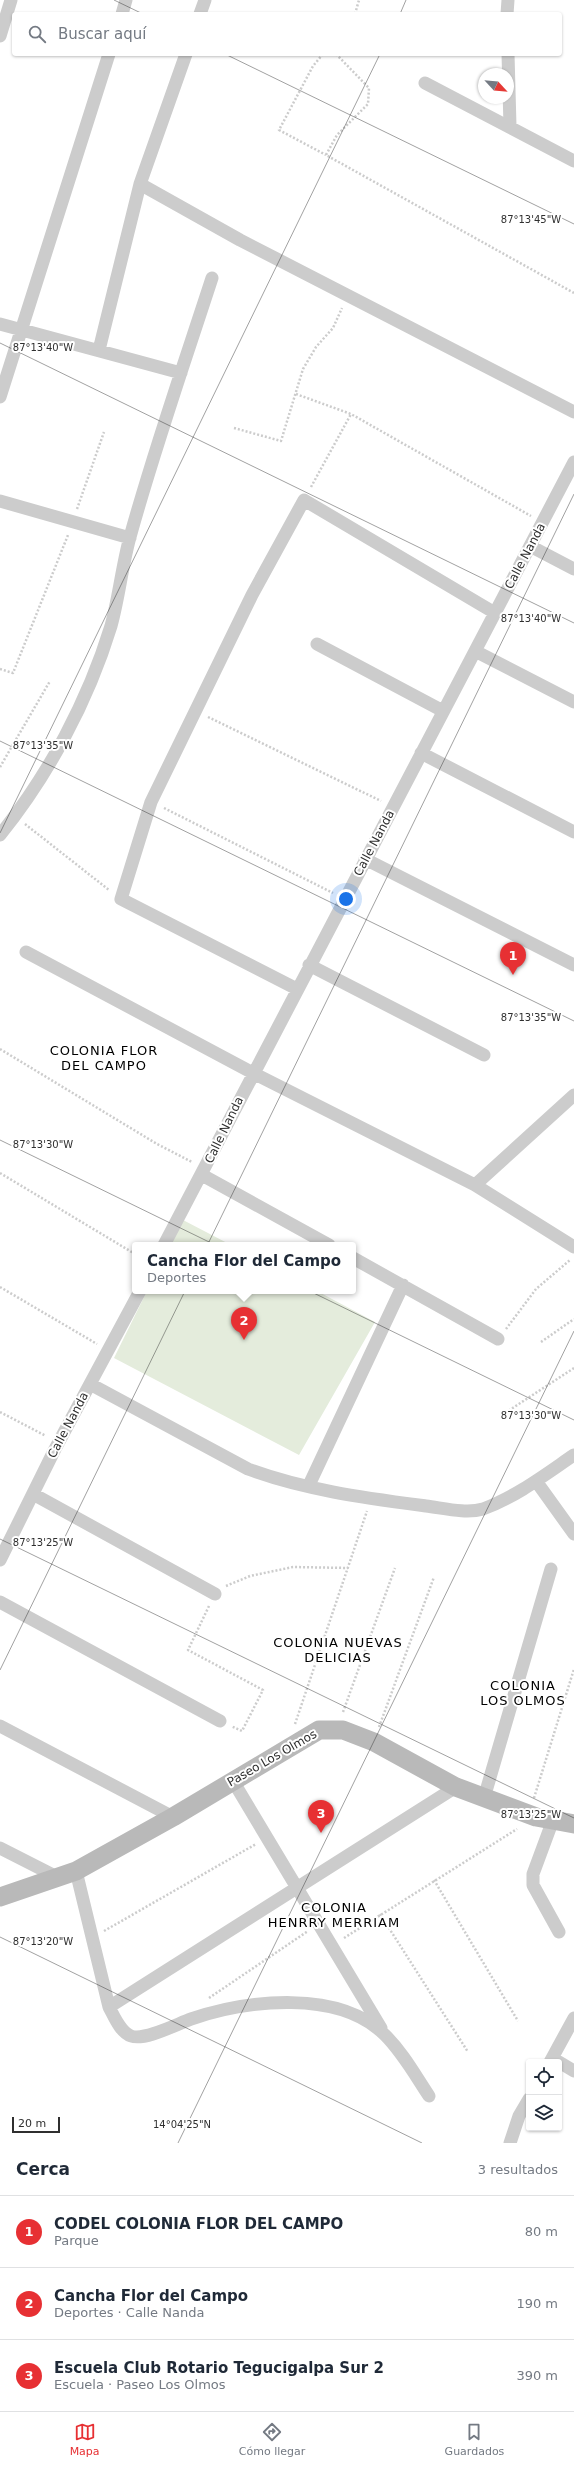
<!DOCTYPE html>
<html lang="es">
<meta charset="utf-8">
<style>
body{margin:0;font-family:"DejaVu Sans",sans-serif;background:#f6f6f7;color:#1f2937}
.controls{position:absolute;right:12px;bottom:12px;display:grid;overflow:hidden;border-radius:4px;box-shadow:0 1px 3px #0004}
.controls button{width:36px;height:36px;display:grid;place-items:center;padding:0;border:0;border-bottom:1px solid #e0e1e3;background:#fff;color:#1f2937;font:20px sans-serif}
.compass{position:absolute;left:478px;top:68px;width:36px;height:36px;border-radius:50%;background:#fff;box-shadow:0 1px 3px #0004;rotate:116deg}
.scale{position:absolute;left:12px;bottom:10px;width:48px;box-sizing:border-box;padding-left:4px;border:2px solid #2f2f2f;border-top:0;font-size:11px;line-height:14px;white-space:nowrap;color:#2f2f2f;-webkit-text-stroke:3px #fff;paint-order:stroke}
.you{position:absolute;left:346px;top:899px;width:14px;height:14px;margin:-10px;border:3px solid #fff;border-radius:50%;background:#1a73e8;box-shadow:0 0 0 6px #1a73e833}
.badge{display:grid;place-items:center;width:26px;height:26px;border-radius:50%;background:#e73033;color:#fff;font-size:13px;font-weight:700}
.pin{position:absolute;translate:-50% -33px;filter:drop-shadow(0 1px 2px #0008)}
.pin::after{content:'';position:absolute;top:21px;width:14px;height:12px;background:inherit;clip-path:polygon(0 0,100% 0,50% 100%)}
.popup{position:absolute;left:132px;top:1242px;width:224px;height:52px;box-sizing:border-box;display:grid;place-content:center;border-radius:4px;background:#fff;filter:drop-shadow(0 1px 3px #0005);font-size:13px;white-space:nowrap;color:#747a83}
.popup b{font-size:15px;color:#1f2937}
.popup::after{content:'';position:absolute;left:50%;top:100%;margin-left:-8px;border:8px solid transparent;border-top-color:#fff}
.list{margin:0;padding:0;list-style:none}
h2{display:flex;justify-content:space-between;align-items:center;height:52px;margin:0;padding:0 16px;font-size:17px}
h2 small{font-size:13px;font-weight:400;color:#747a83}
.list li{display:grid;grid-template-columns:26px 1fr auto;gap:12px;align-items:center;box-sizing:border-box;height:72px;padding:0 16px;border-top:1px solid #e0e1e3}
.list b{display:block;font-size:15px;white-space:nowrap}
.list p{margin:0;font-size:13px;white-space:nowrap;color:#747a83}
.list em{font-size:13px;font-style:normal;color:#747a83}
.icon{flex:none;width:22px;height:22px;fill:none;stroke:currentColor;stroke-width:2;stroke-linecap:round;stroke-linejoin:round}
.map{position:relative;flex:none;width:574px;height:2143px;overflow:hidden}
.search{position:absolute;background:#fff;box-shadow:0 1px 3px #0004;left:12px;right:12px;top:12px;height:44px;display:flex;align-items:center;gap:10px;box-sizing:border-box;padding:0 14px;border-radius:4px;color:#747a83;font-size:15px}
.sheet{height:268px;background:#fff}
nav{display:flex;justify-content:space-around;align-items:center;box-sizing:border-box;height:56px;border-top:1px solid #e0e1e3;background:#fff;font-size:11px;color:#747a83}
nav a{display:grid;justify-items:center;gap:2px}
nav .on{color:#e73033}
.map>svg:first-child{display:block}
.green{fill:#e4ecdc}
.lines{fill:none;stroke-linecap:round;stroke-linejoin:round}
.path{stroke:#ccc;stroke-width:2.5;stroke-dasharray:2 2;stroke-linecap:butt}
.street{stroke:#ccc;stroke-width:13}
.secondary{stroke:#b9b9b9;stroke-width:19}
.ticks{fill:none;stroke:#2f2f2f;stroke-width:1;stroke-opacity:0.45}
.labels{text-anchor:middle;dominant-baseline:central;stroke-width:4;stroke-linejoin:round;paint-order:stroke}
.street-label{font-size:12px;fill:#2f2f2f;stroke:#fff}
.neighbourhood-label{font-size:13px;letter-spacing:1px;fill:#000;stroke:#fff}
.ticks-label{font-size:10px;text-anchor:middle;fill:#2f2f2f;stroke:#fff;stroke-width:4;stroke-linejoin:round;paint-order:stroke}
</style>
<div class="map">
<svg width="574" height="2143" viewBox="0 0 574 2143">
<rect width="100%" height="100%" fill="#fff"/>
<path class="green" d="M183,1220L231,1245H170Z
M147,1291H317L375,1322L299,1455L114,1358Z"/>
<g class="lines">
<path class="path" d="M355,14L359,0
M323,54L313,66L279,130L326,155
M336,54L369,88L368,104L337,135L326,155L574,293
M296,394L351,414L531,516
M234,428L281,441L303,369L316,347L333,328L342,308
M311,487L351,414
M77,509L104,432
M0,669L13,673L68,535
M208,717L381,801
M0,767L50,681
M164,808L333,893
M25,824L109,890
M0,1049L157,1144L192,1162
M0,1173L135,1254
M0,1287L97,1344
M506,1329L536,1289L570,1260
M541,1342L574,1319
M0,1412L46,1436
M502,1415L574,1368
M226,1586L250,1576L293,1567L348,1568
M209,1606L188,1650L263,1690L242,1731L231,1726
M343,1712L395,1568
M295,1724L367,1511
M379,1727L434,1577
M534,1798L574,1669
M434,1880L518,2021
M380,1914L468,2052
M104,1931L256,1844
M344,1938L517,1829
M209,1998L308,1931"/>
<path class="street" d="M122,14L126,0
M200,14L205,0
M507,14L508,0
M0,36L11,0
M508,54L510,126
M425,83L574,161
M140,184L240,240L574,412
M0,324L181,373
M99,350L140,184L186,54
M0,397L109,54
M0,501L130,538
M530,546L574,569
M317,644L443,711
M475,651L574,702
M421,753L574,832
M0,835C49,774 88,701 111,626C119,597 122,566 130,537C154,450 184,364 212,278
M365,859L574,965
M26,952L253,1073L475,1185L574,1247
M309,965L484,1055
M297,989L121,899L151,802L252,595L304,500L495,613
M202,1175L329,1245
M475,1185L574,1095
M164,1245L574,462
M353,1258L498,1339
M90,1384L248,1469C304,1490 366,1498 426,1506C443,1508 466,1514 483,1509C516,1497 546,1474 574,1455
M536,1481L574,1534
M309,1485L403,1285
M33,1494L215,1594
M0,1560L55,1449L140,1291
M0,1602L220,1721
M0,1726L173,1817
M233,1781L381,2028
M484,1798L551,1569
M553,1820L533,1874V1885L559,1932
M0,1848L59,1878
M76,1871L109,2007
M550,2062L574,2018
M559,2062L574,2071
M429,2096C415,2075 403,2053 385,2035C339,1989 247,2000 191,2019C177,2024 145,2041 131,2036C120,2032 114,2016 109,2007L456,1787
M510,2143L519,2116L529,2099"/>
<path class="secondary" d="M0,1897L76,1871L173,1817L319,1730H343L374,1742L456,1787L536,1817L574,1824"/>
</g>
<path class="ticks" d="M114,0L143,14M400,14L406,0M225,54L574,224M0,343L574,623M0,741L574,1021M0,833L380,54M0,1140L574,1420M0,1539L574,1818M0,1670L574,494M0,1937L422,2143M178,2143L574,1331"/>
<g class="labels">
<g class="street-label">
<text transform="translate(525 556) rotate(-62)">Calle Nanda</text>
<text transform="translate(374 843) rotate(-62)">Calle Nanda</text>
<text transform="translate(224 1130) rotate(-64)">Calle Nanda</text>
<text transform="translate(68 1425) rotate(-62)">Calle Nanda</text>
<text transform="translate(272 1758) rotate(-30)">Paseo Los Olmos</text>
</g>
<g class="neighbourhood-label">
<text x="104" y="1050">COLONIA FLOR<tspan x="104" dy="15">DEL CAMPO</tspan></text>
<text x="338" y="1642">COLONIA NUEVAS<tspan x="338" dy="15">DELICIAS</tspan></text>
<text x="523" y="1685">COLONIA<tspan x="523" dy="15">LOS OLMOS</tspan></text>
<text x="334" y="1907">COLONIA<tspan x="334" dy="15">HENRRY MERRIAM</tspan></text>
</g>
</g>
<g class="ticks-label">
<text x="531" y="223">87°13'45"W</text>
<text x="43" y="351">87°13'40"W</text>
<text x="531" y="622">87°13'40"W</text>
<text x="43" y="749">87°13'35"W</text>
<text x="531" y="1021">87°13'35"W</text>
<text x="43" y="1148">87°13'30"W</text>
<text x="531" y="1419">87°13'30"W</text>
<text x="43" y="1546">87°13'25"W</text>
<text x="531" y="1818">87°13'25"W</text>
<text x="43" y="1945">87°13'20"W</text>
<text x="182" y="2128">14°04'25"N</text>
</g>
</svg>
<div class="controls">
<button><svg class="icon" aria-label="locate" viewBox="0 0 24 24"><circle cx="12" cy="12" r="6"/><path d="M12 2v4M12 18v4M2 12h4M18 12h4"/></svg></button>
<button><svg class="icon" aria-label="layers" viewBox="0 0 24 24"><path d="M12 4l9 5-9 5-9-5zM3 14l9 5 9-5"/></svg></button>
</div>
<svg class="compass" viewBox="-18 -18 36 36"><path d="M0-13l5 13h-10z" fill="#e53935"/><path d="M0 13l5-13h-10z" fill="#747a83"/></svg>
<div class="scale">20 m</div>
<div class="you"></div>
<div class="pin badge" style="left:513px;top:975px">1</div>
<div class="pin badge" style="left:244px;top:1340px">2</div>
<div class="popup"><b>Cancha Flor del Campo</b>Deportes</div>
<div class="pin badge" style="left:321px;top:1833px">3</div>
<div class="search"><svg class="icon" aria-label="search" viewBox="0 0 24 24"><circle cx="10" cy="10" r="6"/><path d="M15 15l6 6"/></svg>Buscar aquí</div>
</div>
<section class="sheet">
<h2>Cerca<small>3 resultados</small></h2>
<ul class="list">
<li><span class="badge">1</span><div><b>CODEL COLONIA FLOR DEL CAMPO</b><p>Parque</p></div><em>80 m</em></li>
<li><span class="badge">2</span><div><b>Cancha Flor del Campo</b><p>Deportes · Calle Nanda</p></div><em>190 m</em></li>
<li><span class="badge">3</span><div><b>Escuela Club Rotario Tegucigalpa Sur 2</b><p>Escuela · Paseo Los Olmos</p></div><em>390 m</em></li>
</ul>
</section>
<nav>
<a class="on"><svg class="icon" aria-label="map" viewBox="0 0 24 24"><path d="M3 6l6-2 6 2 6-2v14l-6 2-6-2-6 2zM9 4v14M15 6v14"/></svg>Mapa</a>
<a><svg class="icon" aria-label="directions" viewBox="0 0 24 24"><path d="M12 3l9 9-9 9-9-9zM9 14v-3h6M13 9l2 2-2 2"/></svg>Cómo llegar</a>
<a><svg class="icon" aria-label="saved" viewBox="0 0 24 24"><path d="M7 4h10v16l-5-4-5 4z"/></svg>Guardados</a>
</nav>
